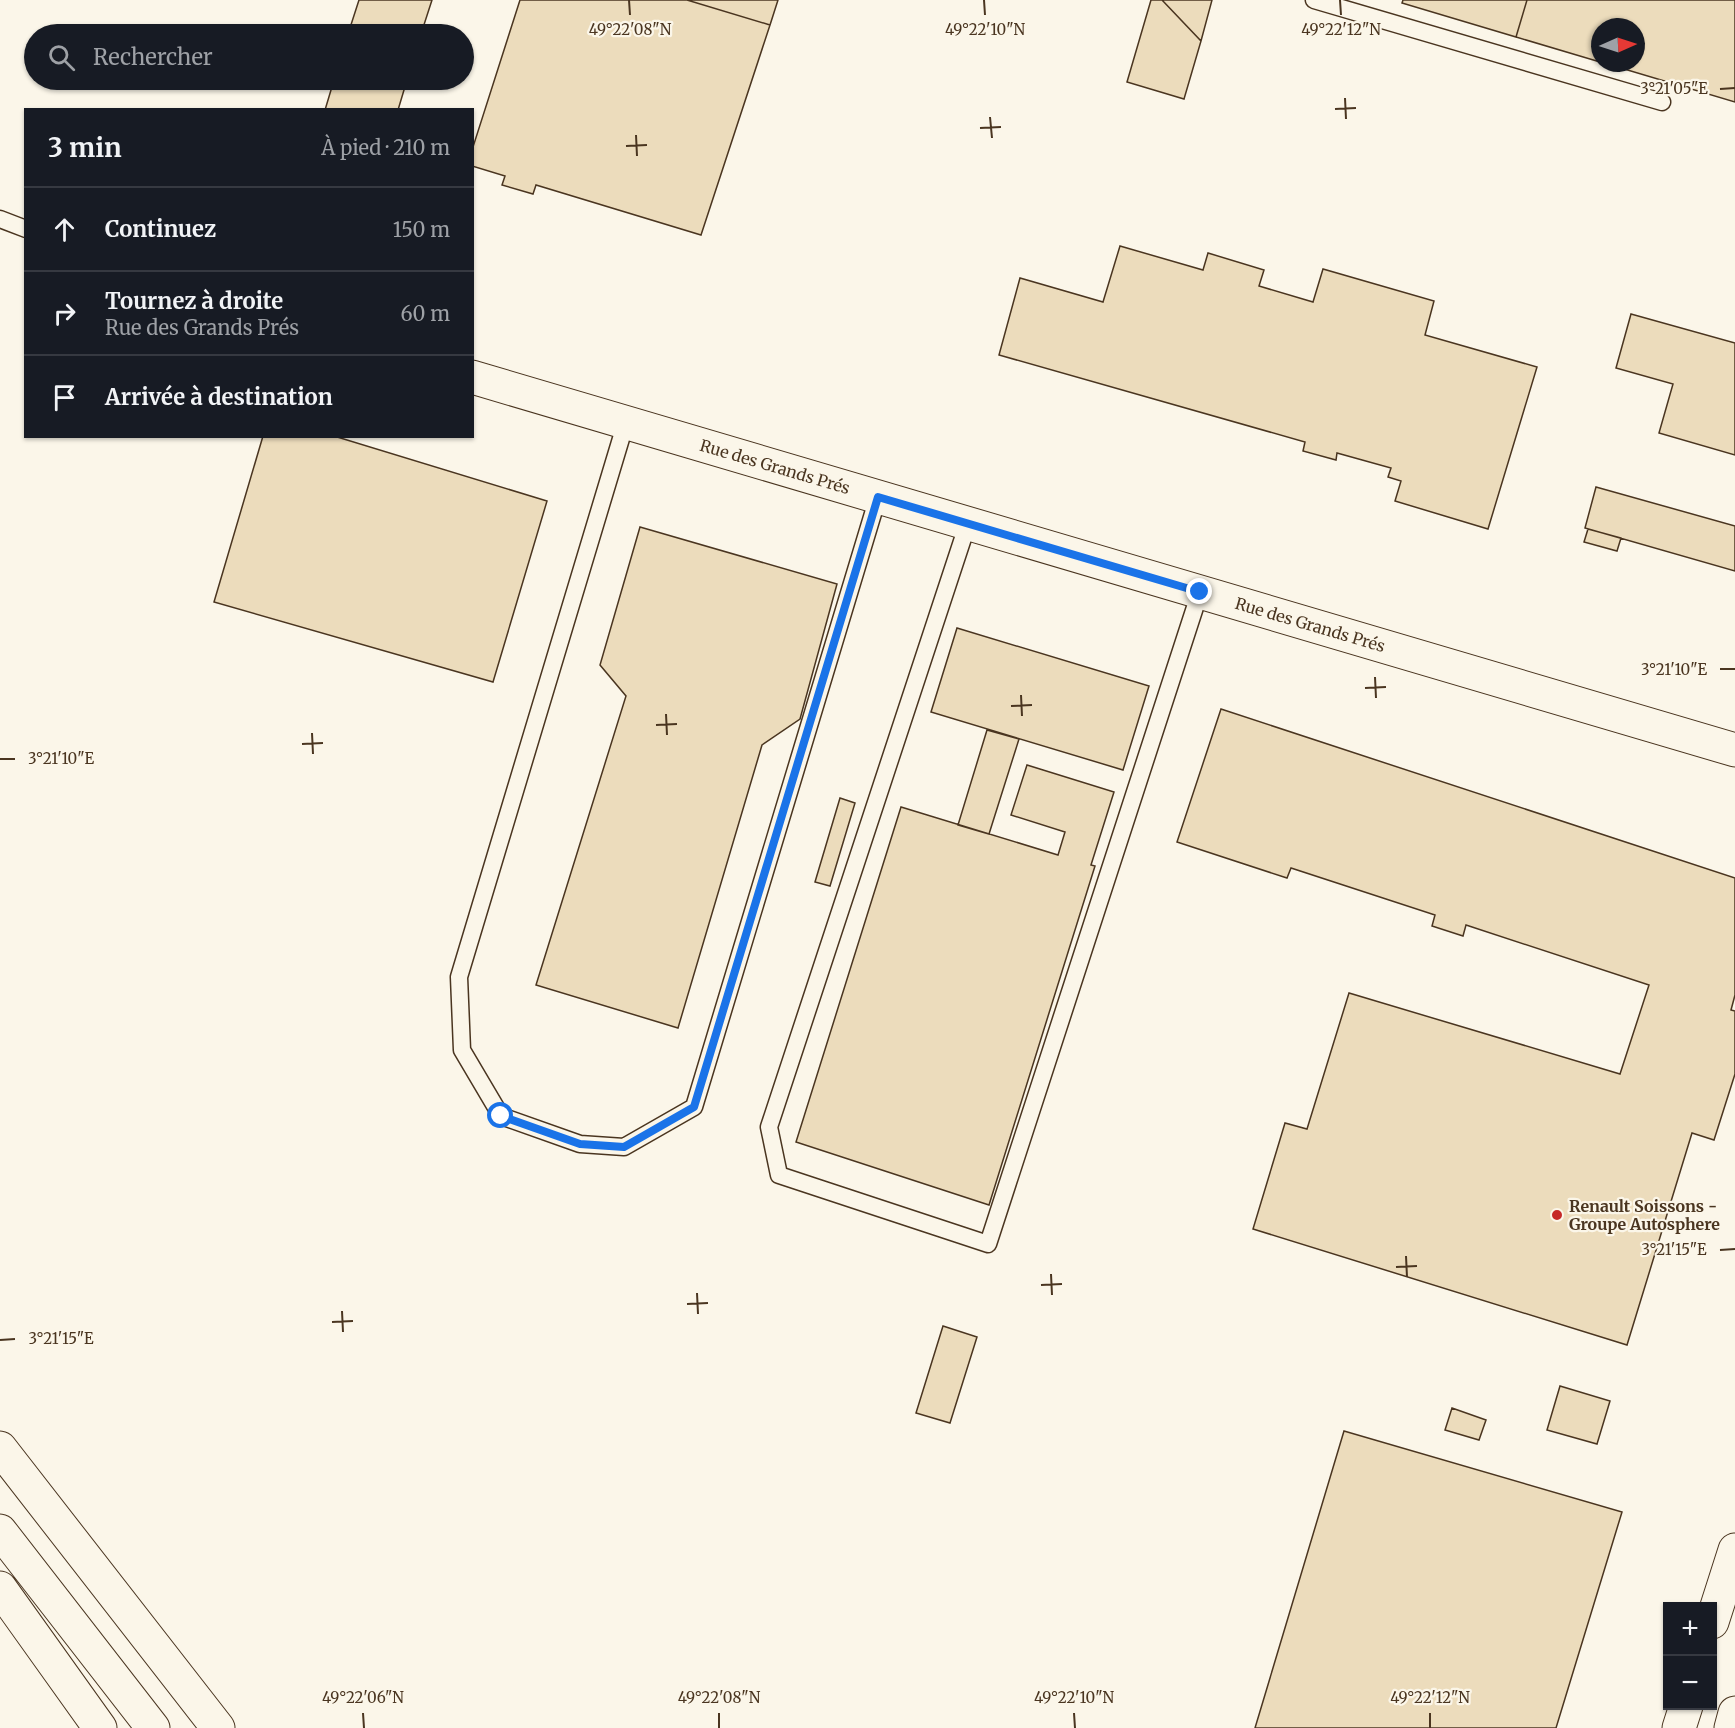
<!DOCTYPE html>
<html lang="fr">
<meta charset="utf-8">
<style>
body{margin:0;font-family:Merriweather,serif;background:#242831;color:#f1f3f6}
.controls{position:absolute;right:18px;bottom:18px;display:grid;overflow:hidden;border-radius:0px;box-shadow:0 2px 4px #0004}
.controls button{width:54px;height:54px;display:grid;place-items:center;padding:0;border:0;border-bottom:2px solid #363941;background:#171b24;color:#f1f3f6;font:30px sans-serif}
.compass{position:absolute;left:1591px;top:18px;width:54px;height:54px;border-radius:50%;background:#171b24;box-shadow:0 2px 4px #0004;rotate:87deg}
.stop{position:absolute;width:18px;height:18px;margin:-14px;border:4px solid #1a73e8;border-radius:50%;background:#fff}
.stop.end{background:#1a73e8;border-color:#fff;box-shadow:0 2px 6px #0008}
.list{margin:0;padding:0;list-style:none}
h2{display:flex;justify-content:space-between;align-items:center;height:78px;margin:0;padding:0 24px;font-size:26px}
h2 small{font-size:20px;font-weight:400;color:#9ea1a6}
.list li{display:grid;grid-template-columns:39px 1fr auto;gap:18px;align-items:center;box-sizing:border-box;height:84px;padding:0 24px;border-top:2px solid #363941}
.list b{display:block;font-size:22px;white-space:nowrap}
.list p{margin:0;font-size:20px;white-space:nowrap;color:#9ea1a6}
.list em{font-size:20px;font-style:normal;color:#9ea1a6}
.icon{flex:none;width:33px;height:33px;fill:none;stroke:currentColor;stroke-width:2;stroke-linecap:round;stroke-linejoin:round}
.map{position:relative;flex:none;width:1735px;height:1728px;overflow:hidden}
.search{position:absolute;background:#171b24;box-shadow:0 2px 4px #0004;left:24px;top:24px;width:450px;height:66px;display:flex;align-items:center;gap:15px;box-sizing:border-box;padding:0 21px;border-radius:33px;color:#9ea1a6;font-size:22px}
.panel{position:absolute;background:#171b24;box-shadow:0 2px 4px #0004;left:24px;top:108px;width:450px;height:330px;border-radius:0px}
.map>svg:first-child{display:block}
.building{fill:#ecdcbc;stroke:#4a3520;stroke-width:1.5}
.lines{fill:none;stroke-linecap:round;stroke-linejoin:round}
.lane-casing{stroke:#4a3520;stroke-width:19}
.street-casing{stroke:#4a3520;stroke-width:35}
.secondary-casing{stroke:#4a3520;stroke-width:35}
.highway-casing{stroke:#4a3520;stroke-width:35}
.lane{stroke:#fbf6e9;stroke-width:16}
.street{stroke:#fbf6e9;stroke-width:33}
.secondary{stroke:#fbf6e9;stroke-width:33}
.highway{stroke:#fbf6e9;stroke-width:33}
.route{stroke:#1a73e8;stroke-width:8}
.ticks{fill:none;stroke:#4a3520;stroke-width:2}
.poi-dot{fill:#c62828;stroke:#fbf6e9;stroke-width:2}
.labels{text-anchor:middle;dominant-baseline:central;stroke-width:4.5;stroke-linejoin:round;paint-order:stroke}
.street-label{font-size:16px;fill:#4a3520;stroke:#fbf6e9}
.poi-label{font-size:16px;font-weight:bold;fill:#4a3520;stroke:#fbf6e9;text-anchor:start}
.ticks-label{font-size:15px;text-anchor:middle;fill:#4a3520;stroke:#fbf6e9;stroke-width:4.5;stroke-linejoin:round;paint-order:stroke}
</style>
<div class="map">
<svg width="1735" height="1728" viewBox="0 0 1735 1728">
<rect width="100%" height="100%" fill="#fbf6e9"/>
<path class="building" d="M359,0H432L421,34H348Z
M520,0H687L770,25L701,235L536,185L533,194L502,185L505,176L472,166V150Z
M687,0H778L770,25Z
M1151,0H1162L1201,41L1184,99L1127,82Z
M1162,0H1212L1201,41Z
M1403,0H1527L1516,37L1402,3Z
M1527,0H1735V102L1604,63H1636V27H1600V62L1516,37Z
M334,80H407L398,110H325Z
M1120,246L1203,270L1208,253L1264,270L1259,286L1313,302L1323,269L1434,301L1425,335L1537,367L1488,529L1395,501L1401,481L1388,477L1391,468L1337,453L1336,460L1303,451L1305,442L999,355L1020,278L1103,302Z
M1631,314L1735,343V455L1659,433L1673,384L1616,368Z
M263,436H334L547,501L493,682L214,602Z
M1596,487L1735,526V571L1585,528Z
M640,527L837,584L800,719L762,745L678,1028L536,985L626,696L600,665Z
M1588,529L1621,538L1617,551L1584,542Z
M957,628L1149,686L1123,770L931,712Z
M1221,709L1735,878V995L1731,1010L1735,1011V1074L1714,1140L1692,1133L1627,1345L1253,1229L1285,1123L1307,1129L1349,993L1620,1074L1649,985L1466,925L1463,936L1432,926L1435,915L1291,868L1287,878L1177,842Z
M987,730L1019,739L989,834L958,825Z
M1027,765L1114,792L1091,865L1095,866L989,1205L796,1142L901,807L1058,855L1065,832L1011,815Z
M840,798L855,803L830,886L815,882Z
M943,1326L977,1337L950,1423L916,1413Z
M1560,1386L1610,1401L1597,1444L1547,1430Z
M1452,1408L1486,1420L1479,1440L1445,1430Z
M1344,1431L1622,1512L1556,1728H1255Z"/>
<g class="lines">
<defs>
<path id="lane" d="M1314,0L1662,102
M0,219L26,229
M626,422L459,977L462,1050L501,1116L580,1144L624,1147L694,1107L878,497
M968,523L769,1127L779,1175L988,1244L1200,592"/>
<g id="street">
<path id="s1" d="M472,377L1735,750"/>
</g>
<path id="secondary" d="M1712,1622L1735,1550
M1679,1728L1686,1706
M1731,1728L1735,1713"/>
<path id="highway" d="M0,1448L218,1728
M0,1531L153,1728
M0,1588L100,1728"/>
</defs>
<use href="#lane" class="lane-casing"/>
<use href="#street" class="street-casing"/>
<use href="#secondary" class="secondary-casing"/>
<use href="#highway" class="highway-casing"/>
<use href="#lane" class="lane"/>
<use href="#street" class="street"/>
<use href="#secondary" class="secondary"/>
<use href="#highway" class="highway"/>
</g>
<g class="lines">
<path class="route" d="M501,1116L580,1144L624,1147L694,1107L878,497L1200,592"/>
</g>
<path class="ticks" d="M629,0L630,15M984,0L985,15M1340,0L1341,15M1720,89L1735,88M1345,98L1346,119M1335,109L1356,108M990,117L992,138M980,128L1001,127M636,135L637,156M626,146L647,145M1720,669H1735M1375,677L1376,698M1365,688L1386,687M1021,695L1022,716M1011,706L1032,705M666,714L667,735M656,725L677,724M312,733L313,754M302,744L323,743M0,759H15M1720,1250L1735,1249M1406,1256L1407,1277M1396,1267L1417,1266M1051,1274L1052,1295M1041,1285L1062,1284M697,1293L698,1314M687,1304L708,1303M342,1311L343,1332M332,1322L353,1321M0,1340L15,1339M363,1713L364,1728M719,1713V1728M1074,1713L1075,1728M1430,1713V1728"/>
<circle class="poi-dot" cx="1557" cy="1215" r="6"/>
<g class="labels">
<g class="street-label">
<text stroke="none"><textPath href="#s1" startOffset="316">Rue des Grands Prés</textPath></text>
<text stroke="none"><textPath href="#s1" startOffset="874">Rue des Grands Prés</textPath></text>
</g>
<g class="poi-label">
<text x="1569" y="1206">Renault Soissons -<tspan x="1569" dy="18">Groupe Autosphere</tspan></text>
</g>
</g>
<g class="ticks-label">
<text x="630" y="35">49°22'08"N</text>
<text x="985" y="35">49°22'10"N</text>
<text x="1341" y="35">49°22'12"N</text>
<text x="1674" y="94">3°21'05"E</text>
<text x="1674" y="675">3°21'10"E</text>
<text x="61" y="764">3°21'10"E</text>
<text x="1674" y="1255">3°21'15"E</text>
<text x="61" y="1344">3°21'15"E</text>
<text x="363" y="1703">49°22'06"N</text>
<text x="719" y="1703">49°22'08"N</text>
<text x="1074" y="1703">49°22'10"N</text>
<text x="1430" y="1703">49°22'12"N</text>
</g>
</svg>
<div class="controls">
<button>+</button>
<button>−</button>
</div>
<svg class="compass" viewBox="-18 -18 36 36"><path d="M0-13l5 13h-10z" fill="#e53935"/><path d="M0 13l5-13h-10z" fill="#9ea1a6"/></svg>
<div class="stop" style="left:501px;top:1116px"></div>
<div class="stop end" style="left:1200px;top:592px"></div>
<div class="search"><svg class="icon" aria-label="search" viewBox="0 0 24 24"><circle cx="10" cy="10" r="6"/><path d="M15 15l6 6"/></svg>Rechercher</div>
<section class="panel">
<h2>3 min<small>À pied · 210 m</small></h2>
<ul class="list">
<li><svg class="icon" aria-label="ahead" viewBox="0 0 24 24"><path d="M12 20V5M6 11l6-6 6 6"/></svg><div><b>Continuez</b></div><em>150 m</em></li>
<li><svg class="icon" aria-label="right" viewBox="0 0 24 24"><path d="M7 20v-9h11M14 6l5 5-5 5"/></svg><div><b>Tournez à droite</b><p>Rue des Grands Prés</p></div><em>60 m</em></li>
<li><svg class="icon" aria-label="arrive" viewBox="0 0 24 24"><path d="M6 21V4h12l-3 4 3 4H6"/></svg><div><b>Arrivée à destination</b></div></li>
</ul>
</section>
</div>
